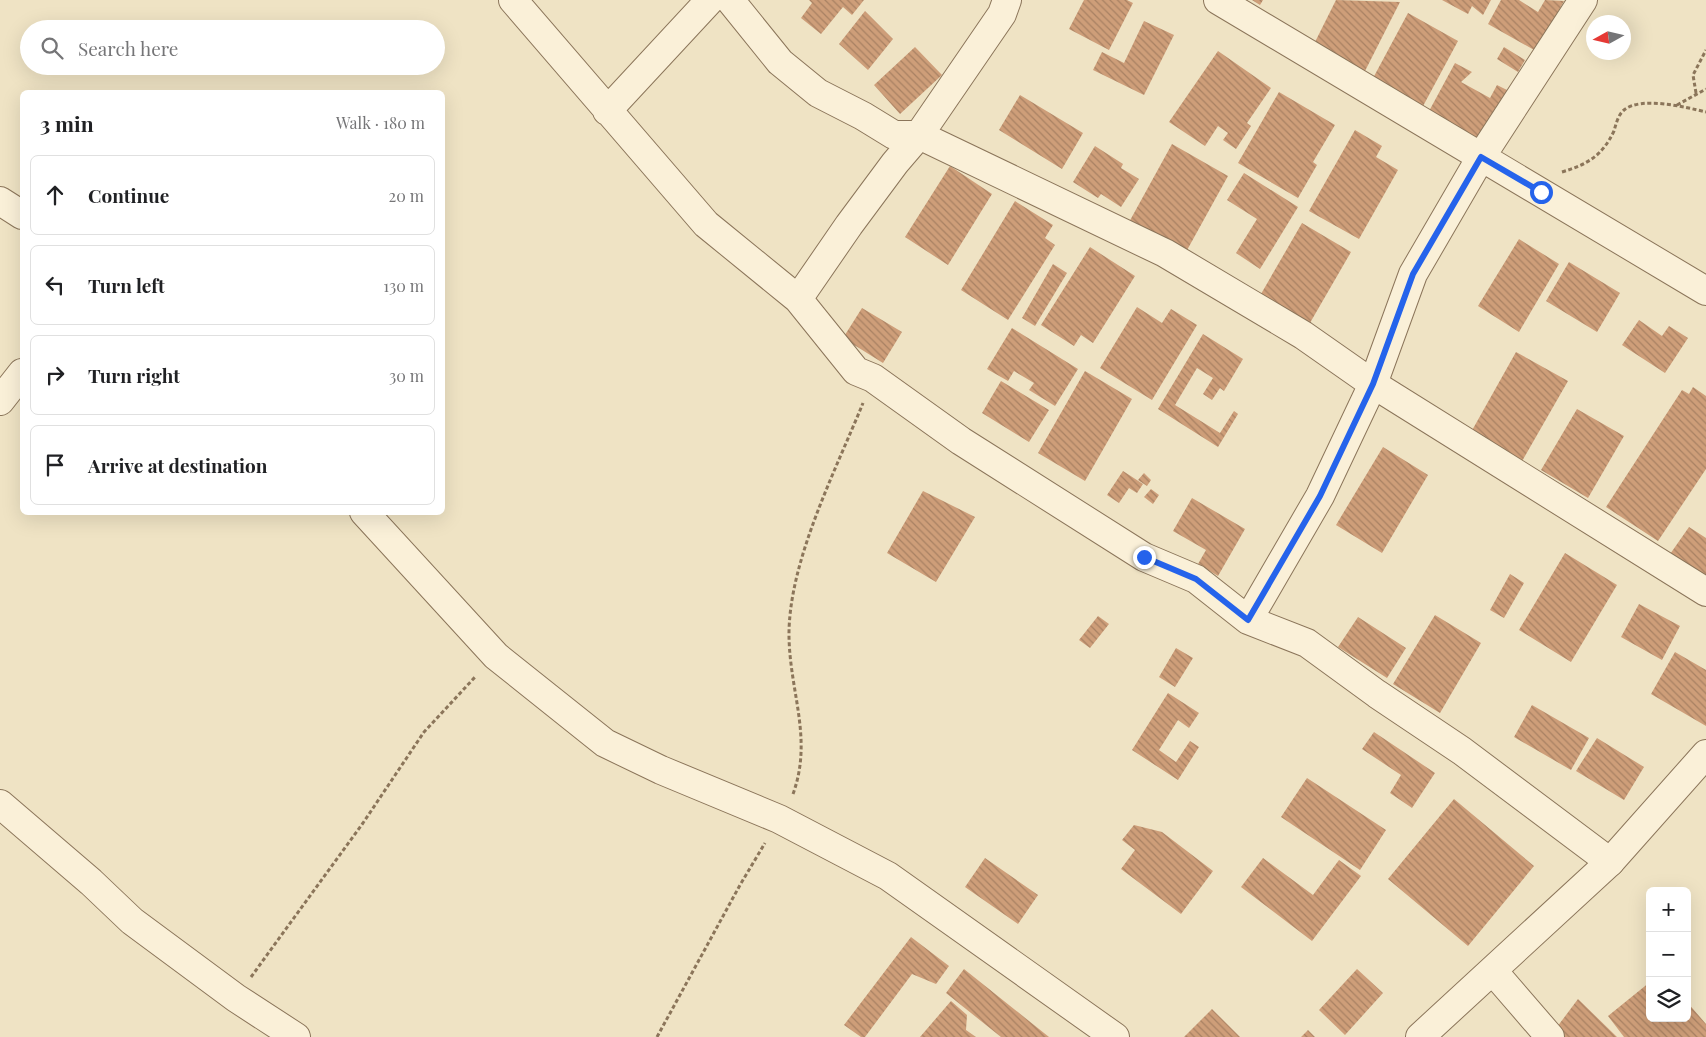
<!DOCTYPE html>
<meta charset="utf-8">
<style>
body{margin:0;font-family:"Playfair Display",serif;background:#f2f2f2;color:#202124}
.controls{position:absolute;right:15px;bottom:15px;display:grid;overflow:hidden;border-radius:8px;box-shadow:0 5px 20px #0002}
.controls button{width:45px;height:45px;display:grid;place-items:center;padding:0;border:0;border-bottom:1px solid #e0e0e0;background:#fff;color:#202124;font:25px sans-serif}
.compass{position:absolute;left:1586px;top:15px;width:45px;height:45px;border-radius:50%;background:#fff;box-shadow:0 5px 20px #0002;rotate:262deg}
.stop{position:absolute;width:15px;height:15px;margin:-11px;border:4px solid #2563eb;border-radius:50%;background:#fff}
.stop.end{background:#2563eb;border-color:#fff;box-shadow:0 1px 5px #0008}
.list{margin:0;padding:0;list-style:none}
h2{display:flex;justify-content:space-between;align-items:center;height:65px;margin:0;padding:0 20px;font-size:21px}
h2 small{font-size:16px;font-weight:400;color:#757577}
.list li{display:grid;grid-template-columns:32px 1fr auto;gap:15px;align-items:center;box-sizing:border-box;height:80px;margin:0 10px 10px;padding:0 10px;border:1px solid #e0e0e0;border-radius:8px}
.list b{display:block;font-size:19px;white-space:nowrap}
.list em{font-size:16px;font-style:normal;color:#757577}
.icon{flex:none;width:28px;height:28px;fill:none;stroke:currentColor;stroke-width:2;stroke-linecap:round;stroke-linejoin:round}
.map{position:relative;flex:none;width:1706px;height:1037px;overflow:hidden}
.search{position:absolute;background:#fff;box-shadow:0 5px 20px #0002;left:20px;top:20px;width:425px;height:55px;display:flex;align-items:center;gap:12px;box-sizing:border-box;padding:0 18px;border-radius:28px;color:#757577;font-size:19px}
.panel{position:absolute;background:#fff;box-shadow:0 5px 20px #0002;left:20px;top:90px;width:425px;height:425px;border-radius:8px}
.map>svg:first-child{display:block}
.building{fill:url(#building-back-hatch)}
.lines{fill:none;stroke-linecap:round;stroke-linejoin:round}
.minor-casing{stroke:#8b755a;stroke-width:30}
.tertiary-casing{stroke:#8b755a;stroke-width:30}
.path{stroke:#8b755a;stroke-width:3;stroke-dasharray:4 2.5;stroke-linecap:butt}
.minor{stroke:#faf0d8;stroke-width:28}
.tertiary{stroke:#faf0d8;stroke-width:28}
.route{stroke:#2563eb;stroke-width:6}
</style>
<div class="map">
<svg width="1706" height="1037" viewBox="0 0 1706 1037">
<defs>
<pattern id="building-back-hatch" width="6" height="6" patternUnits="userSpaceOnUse" patternTransform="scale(1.25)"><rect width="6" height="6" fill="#ce9e79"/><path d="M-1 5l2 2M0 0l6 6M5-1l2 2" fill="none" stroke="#a88163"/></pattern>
</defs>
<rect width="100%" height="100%" fill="#efe3c4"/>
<path class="building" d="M809,0H864L852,15L843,7L821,34L801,18L812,3Z
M1084,0H1127L1133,3L1109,50L1069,29Z
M1252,0H1263L1260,5Z
M1336,0L1400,2L1364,73L1313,46Z
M1442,0H1491L1483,15L1472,6L1468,14Z
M1501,0H1519L1538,12L1545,0L1564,1L1536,51L1488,24Z
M865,11L893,39L868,70L839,44Z
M1408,13L1458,41L1422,108L1372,80Z
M1144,21L1174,35L1144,95L1093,70L1102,52L1124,63Z
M915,47L942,75L900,114L874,85Z
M1504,47L1525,60L1518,72L1497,59Z
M1218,51L1271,88L1247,123L1251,126L1236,149L1223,140L1228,133L1218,126L1205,146L1169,122Z
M1455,63L1472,72L1461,82L1490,98L1497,85L1509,91L1483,142L1428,113Z
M1279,92L1335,125L1313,162L1317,165L1298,198L1238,163Z
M1020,95L1083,133L1062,169L999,130Z
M1355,130L1382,146L1376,157L1398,170L1359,239L1309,211Z
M1172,144L1228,176L1186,252L1128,224Z
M1095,146L1123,164L1121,168L1139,179L1121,207L1101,194L1098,198L1073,182Z
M950,166L992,194L948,265L905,237Z
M1244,173L1298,207L1260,269L1236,253L1257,219L1227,200Z
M1015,201L1053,225L1045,238L1055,245L1008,320L961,290Z
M1302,223L1351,252L1303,335L1254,306Z
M1519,239L1559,264L1519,332L1478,306Z
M1090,247L1135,276L1093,343L1081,335L1074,346L1041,325Z
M1569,262L1620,293L1597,332L1546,301Z
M1053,264L1067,273L1035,326L1022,318Z
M1137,307L1162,323L1171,309L1197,325L1152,400L1100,368Z
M862,308L902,332L883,363L843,338Z
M1639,320L1662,336L1669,326L1688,338L1665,373L1622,345Z
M1012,328L1078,369L1055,406L1029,390L1034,383L1014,371L1008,381L987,369Z
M1203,334L1243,359L1224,391L1220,388L1212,400L1203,394L1213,378L1197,368L1175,405L1220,433L1234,411L1238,414L1218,447L1158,409Z
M1516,352L1568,381L1521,463L1470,434Z
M1085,371L1132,399L1085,481L1038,453Z
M1001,381L1049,410L1029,442L982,413Z
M1693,387L1706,396V469L1658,541L1606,507L1682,390L1689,394Z
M1577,409L1624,436L1588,498L1541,470Z
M1383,447L1428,475L1382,553L1336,525Z
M1123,471L1143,484L1137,493L1129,488L1119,503L1107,495Z
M1144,473L1151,480L1147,486L1138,480Z
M1151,489L1159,495L1153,504L1144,497Z
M923,491L975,517L936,582L887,553Z
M1192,498L1245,529L1218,576L1198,564L1206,550L1173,531Z
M1689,527L1706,538V582L1668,557Z
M1565,553L1617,585L1571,662L1519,630Z
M1510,574L1524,583L1504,618L1490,610Z
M1639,604L1680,626L1662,660L1621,637Z
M1435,615L1481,643L1440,713L1393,684Z
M1098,616L1109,624L1090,648L1079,640Z
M1358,617L1406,648L1387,678L1338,647Z
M1176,648L1193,658L1175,687L1159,677Z
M1675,652L1706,670V726L1651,694Z
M1168,693L1199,713L1189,728L1178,720L1159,750L1176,762L1190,741L1199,747L1178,780L1132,750Z
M1532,705L1589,738L1571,770L1514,737Z
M1374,732L1435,773L1412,808L1390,793L1401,775L1362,749Z
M1597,738L1644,767L1624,800L1576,771Z
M1307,778L1386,830L1360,870L1281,817Z
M1454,799L1534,866L1468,946L1388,879Z
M1134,825L1162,832L1213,871L1181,914L1121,869L1135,850L1122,840Z
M985,858L1038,895L1018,924L965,887Z
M1263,858L1313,895L1339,860L1361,876L1312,941L1241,887Z
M911,937L949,966L936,984L912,974L865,1037H861L844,1025Z
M964,969L1049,1037H1001L946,993Z
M1357,969L1383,993L1345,1035L1319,1010Z
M1650,982V1018H1687V1002L1706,1024V1037H1624L1608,1016Z
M1578,999L1617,1037H1562L1557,1027Z
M951,1001L967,1015L966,1030L976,1037H920Z
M1212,1009L1240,1037H1184Z
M1308,1030L1315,1037H1301Z"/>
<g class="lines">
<defs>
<path id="minor" d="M513,0L706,224L798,299L856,371L873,378L961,441L1144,557L1196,579L1248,620L1307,643L1377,694L1462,751L1610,862
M730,0L780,62L818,93L863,116L894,135H919L1165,253L1303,335L1373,384L1706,592
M1218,0L1706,291
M607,111L710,0
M0,201L22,215
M798,299L849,225L895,163L919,135L1002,14L1007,0
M0,401L22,373
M364,512L496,656L605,743L661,770L779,819L888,876L1115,1037
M1248,620L1320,496L1373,384L1413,274L1481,157L1583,0
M0,804L91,882L132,921L236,998L296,1037
M1493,971L1550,1037"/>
<path id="tertiary" d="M1420,1037L1610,862L1706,754"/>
</defs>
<use href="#minor" class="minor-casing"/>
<use href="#tertiary" class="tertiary-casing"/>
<path class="path" d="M1696,93L1693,75L1706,50
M1677,105L1706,89
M1562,172C1588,164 1602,156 1614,131C1616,124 1618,115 1624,110C1641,96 1685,107 1706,112
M793,794C813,739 790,693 789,637C788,563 835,472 863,403
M251,977L363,823L424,732L476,676
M657,1037L740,885L765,843"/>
<use href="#minor" class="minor"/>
<use href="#tertiary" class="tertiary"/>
</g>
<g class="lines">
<path class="route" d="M1144,557L1196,579L1248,620L1320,496L1373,384L1413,274L1481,157L1541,192"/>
</g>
</svg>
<div class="controls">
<button>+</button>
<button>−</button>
<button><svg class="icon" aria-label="layers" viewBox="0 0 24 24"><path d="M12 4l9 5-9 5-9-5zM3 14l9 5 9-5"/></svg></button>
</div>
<svg class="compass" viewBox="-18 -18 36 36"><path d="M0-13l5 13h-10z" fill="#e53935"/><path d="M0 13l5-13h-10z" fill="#757577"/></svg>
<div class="stop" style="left:1541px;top:192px"></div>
<div class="stop end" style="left:1144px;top:557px"></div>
<div class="search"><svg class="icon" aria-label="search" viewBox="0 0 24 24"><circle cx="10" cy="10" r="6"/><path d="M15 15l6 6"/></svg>Search here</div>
<section class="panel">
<h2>3 min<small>Walk · 180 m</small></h2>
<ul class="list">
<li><svg class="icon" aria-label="ahead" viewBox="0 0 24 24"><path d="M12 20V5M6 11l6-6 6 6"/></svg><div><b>Continue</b></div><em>20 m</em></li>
<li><svg class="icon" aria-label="left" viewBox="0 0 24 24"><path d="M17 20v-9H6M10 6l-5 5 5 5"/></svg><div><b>Turn left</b></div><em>130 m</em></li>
<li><svg class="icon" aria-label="right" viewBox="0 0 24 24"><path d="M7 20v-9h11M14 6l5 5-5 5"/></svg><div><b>Turn right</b></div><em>30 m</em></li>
<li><svg class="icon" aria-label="arrive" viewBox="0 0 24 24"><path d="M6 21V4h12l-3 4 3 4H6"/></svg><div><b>Arrive at destination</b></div></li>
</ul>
</section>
</div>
